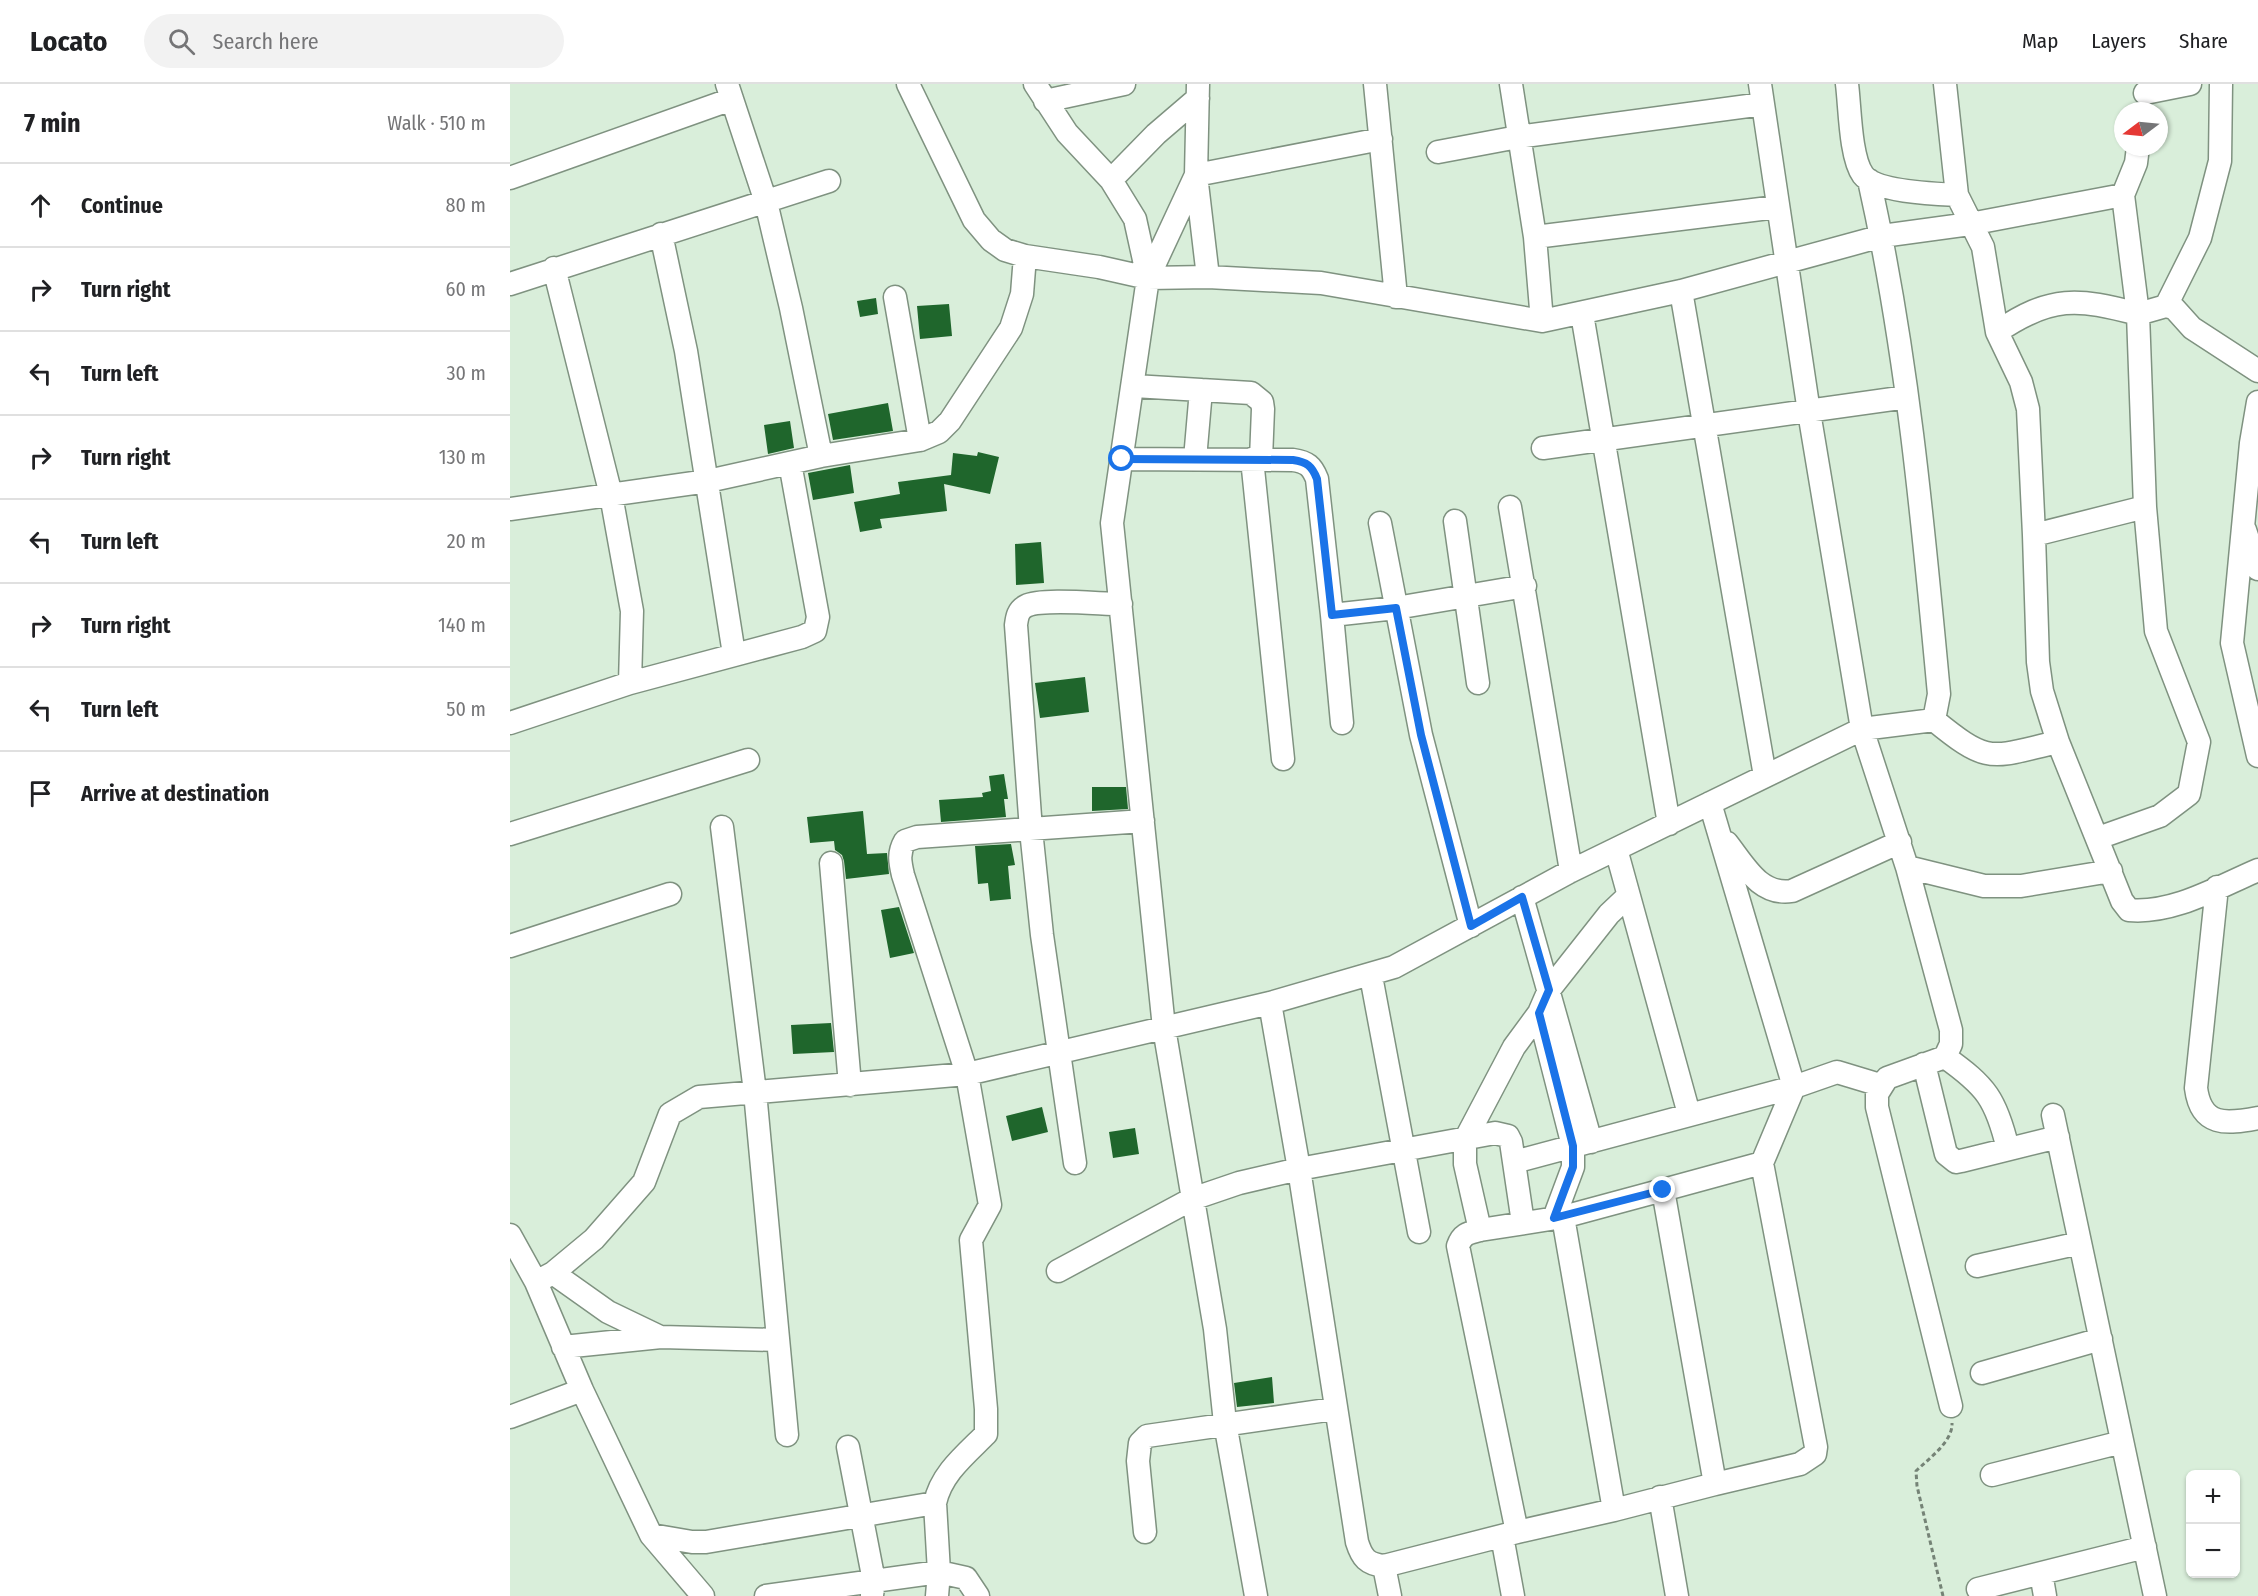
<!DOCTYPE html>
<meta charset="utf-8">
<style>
body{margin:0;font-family:"Fira Sans Condensed",sans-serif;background:#f2f2f2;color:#202124}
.controls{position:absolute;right:18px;bottom:18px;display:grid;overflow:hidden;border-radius:9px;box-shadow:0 2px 4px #0004}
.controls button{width:54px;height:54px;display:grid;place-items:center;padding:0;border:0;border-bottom:2px solid #e0e0e0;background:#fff;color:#202124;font:30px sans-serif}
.compass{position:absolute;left:1604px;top:18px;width:54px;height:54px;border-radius:50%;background:#fff;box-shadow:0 2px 4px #0004;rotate:254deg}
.stop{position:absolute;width:18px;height:18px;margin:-14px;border:4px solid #1a73e8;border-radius:50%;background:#fff}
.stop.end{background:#1a73e8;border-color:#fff;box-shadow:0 2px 6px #0008}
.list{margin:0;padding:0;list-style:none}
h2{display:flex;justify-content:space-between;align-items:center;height:78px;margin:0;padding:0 24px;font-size:26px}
h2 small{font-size:20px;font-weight:400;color:#757577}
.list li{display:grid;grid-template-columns:39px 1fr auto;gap:18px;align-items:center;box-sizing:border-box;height:84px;padding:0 24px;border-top:2px solid #e0e0e0}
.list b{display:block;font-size:22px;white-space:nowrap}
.list em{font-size:20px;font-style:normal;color:#757577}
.icon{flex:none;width:33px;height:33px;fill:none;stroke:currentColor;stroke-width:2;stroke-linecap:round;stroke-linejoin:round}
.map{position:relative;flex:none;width:1748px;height:1512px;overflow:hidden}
header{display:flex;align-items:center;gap:36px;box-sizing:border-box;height:84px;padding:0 30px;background:#fff;border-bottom:2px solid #e0e0e0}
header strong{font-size:28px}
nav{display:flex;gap:33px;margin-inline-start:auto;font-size:21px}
.search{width:420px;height:54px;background:#f2f2f2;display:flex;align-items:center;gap:15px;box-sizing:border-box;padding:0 21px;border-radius:33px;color:#757577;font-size:22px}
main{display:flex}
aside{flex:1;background:#fff}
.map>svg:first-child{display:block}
.building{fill:#1f662c}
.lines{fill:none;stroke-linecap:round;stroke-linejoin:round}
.minor-casing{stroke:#7f9280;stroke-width:25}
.path{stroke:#758376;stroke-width:3;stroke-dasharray:4.5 3;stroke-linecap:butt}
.minor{stroke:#fff;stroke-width:22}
.route{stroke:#1a73e8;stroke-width:8}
</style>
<header>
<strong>Locato</strong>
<div class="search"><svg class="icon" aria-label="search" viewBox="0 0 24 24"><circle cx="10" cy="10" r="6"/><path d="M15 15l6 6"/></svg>Search here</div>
<nav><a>Map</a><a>Layers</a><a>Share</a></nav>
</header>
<main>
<aside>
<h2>7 min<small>Walk · 510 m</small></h2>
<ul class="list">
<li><svg class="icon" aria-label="ahead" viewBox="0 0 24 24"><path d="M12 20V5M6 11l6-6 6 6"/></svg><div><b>Continue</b></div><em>80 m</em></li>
<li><svg class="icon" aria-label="right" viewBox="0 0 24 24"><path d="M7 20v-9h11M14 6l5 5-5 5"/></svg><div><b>Turn right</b></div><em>60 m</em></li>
<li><svg class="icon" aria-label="left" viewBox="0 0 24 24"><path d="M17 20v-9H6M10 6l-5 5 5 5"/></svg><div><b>Turn left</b></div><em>30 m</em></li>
<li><svg class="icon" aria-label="right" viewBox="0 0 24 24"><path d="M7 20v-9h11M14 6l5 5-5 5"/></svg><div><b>Turn right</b></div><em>130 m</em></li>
<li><svg class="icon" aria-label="left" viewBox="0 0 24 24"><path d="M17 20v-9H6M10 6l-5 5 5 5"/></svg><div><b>Turn left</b></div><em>20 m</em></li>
<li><svg class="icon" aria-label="right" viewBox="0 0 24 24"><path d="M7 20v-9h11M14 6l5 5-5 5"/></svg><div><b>Turn right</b></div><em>140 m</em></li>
<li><svg class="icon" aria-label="left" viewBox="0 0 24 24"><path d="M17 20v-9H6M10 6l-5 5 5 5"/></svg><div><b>Turn left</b></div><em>50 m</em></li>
<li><svg class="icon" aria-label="arrive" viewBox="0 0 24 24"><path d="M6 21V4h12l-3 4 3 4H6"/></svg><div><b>Arrive at destination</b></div></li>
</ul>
</aside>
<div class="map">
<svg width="1748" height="1512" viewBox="0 0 1748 1512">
<rect width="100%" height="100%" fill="#d9eeda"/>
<path class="building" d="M366,214L368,230L350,233L347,217Z
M439,220L442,252L410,255L407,222Z
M378,319L383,347L323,356L318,330Z
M280,337L284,364L258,370L254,341Z
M468,368L489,373L480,410L434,400L437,427L370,435L372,444L350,448L344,418L390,410L388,398L441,391L443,369L467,372Z
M340,381L344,409L303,416L298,389Z
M531,458L534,499L506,501L505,460Z
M575,593L579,628L530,634L525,599Z
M494,690L498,715H494L496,733L431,738L429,716L473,713L472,709L481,707L479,692Z
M582,703H616L618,725L582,727Z
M353,727L357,770L377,769L379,790L336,795L334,777L332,771L325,766L324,757L300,759L297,733Z
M501,760L505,781L498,782L501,815L480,817L478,799L468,800L465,762Z
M389,823L404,869L380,874L371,826Z
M321,939L324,968L283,970L281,941Z
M532,1023L538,1048L502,1057L496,1032Z
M625,1044L629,1070L603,1074L599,1048Z
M762,1293L764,1319L727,1323L724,1299Z"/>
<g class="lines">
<defs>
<path id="minor" d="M217,0L256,118L281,224L311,372
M398,0L464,136L481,156L495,166L515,172L589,183L638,194L698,193L811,199L1032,237L1171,207L1372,152L1460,140L1613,111
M525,0L557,49L601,96L625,135L638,194
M688,0L686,91L638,194L602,439L654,944L705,1245L715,1339L746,1512
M865,0L886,213
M1001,0L1025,153L1032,237
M1337,0C1340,23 1340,73 1353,91C1366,108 1427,110 1447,111L1473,163L1487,248C1541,211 1568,214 1628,230L1635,423L1524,451L1528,578L1532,607L1548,658
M1435,0L1447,111
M1635,9L1680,0
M535,17L614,0
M1628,63L1626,79L1613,111L1628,230L1656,222L1664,224L1682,244L1748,287
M928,68L1008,53L1253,20
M0,94L222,15
M601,96L646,50L688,14
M1359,96C1397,265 1413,438 1429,610L1424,636L1352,645L1397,783L1441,946V960L1435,973L1377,994L1367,1010V1023L1441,1322
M151,150L176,267L224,570
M1025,153L1267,123
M44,184L101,411L122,527L120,599
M698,193L686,91L871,55
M0,200L319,97
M1171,207L1255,692
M385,213L410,356
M1656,222L1690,154L1710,77L1711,0
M1072,230L1159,740
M1487,248L1511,298L1518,325L1524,451
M624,302L741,309L752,318L753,325L751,375
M1748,318L1741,359L1722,559L1748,672
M1033,364L1397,313
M612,375L783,376C797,378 802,382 807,395L822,531
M685,375L691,306
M742,375L773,675
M1000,423L1061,787
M0,425L198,397L311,372L410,356L429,348L440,337L501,244L512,210L515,172
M945,437L968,599
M870,439L911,651L961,842
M1735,446L1748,485
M1424,636C1480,682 1481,673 1548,658L1612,817L1619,826C1664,830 1708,803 1748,786
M0,639L120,599L292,553L305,547L308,533L280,379
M832,639L822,531L886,524L1015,502
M1200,719L1284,1003L1252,1079
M212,743L245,1008L277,1351
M0,750L238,676
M1588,754L1650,732L1679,710L1689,658L1646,547L1635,423
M1217,759C1235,782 1250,812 1282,807L1390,758
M1106,765L1179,1030
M321,779L340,1001
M1397,783L1474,802H1511L1601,787
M1707,803L1686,1004C1691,1043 1716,1040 1748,1034
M1012,813L1081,1058
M0,862L160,810
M861,892L909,1148
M760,919L789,1085L847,1458C852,1474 857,1480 874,1482L880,1512
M1029,929L1063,1062V1083L1044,1134
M1435,973C1476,1002 1486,1015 1498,1065
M1414,980L1436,1070L1446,1078L1451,1077L1548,1053
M1543,1031L1645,1512
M1004,1078L1284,1003L1327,988L1370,1001
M565,1079L532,851L521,746L506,541C507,533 508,526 516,522C532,514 590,520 611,520
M1153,1106L1252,1079L1306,1363L1305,1370L1290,1380L1205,1400
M1053,1133L1153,1106L1205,1400L1104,1426
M0,1151L26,1198L72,1306L141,1451L193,1512
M1467,1182L1570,1159
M548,1187L682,1115L729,1099L789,1085L985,1049L998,1052L1001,1058L1013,1139
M43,1189L98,1228L150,1253
M26,1198L43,1189L84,1155L134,1098L160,1030L189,1013L457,990L760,919L884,883L1061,787L1352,645L1299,328L1250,0
M53,1263L151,1253L268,1256
M1472,1289L1591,1255
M0,1333L72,1306
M338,1363L364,1497L362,1511
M1482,1391L1612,1358
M1150,1413L1167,1512
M425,1419C431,1390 455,1371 476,1350V1325L461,1156L480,1121L457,990L393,791C390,778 388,769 395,757L407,753L633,737
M635,1448L628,1377L630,1359L637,1352L824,1325
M1007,1448L1104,1426L1053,1133L970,1146L955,1080V1056L1004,963L1029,929L1039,906L1099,830L1118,812
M141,1451L182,1458H196L425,1419L429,1488L456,1494L468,1512
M992,1452L1003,1512
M874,1482L1007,1448L948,1162C952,1150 958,1149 970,1146
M1531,1489L1535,1512
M1468,1505L1635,1463
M256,1512L429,1488L427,1512"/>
</defs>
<use href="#minor" class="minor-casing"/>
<path class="path" d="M1433,1512L1407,1402L1406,1387C1418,1375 1443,1358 1442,1339"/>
<use href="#minor" class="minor"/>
</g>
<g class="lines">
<path class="route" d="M612,375L783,376C797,378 802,382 807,395L822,531L886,524L911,651L961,842L1012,813L1039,906L1029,929L1063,1062V1083L1044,1134L1153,1106"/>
</g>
</svg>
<div class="controls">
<button>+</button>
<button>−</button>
</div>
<svg class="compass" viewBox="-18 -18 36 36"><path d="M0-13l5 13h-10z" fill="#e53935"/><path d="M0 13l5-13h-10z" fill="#757577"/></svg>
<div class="stop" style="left:612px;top:375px"></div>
<div class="stop end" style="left:1153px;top:1106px"></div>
</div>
</main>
